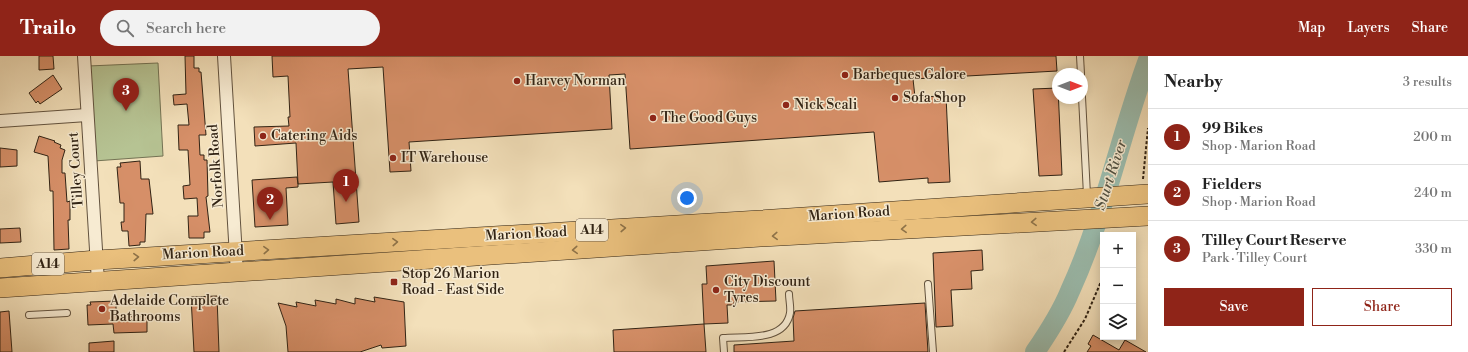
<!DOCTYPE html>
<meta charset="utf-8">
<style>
:root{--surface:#fff;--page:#f2f2f2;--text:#222;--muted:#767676;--line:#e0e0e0;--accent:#8f2418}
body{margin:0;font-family:"Libre Bodoni",serif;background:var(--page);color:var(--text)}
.controls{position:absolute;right:12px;bottom:12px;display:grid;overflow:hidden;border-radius:0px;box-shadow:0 2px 10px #0003}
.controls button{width:36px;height:36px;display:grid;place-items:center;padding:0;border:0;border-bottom:1px solid var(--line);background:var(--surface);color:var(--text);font:20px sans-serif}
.compass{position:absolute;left:1052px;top:12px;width:36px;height:36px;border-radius:50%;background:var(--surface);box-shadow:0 2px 10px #0003;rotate:90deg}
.you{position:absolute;left:687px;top:142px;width:14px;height:14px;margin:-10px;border:3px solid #fff;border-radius:50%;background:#1a73e8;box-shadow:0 0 0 6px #1a73e833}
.badge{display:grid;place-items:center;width:26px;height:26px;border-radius:50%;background:var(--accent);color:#fff;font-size:13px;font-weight:700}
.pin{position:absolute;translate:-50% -33px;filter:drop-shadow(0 1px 2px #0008)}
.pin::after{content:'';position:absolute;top:21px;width:14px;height:12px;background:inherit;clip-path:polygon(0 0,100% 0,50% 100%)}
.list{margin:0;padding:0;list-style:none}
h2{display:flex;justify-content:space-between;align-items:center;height:52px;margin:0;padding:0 16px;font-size:17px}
h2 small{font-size:13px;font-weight:400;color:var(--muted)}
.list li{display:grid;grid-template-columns:26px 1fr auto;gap:12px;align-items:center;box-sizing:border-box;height:56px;padding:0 16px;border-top:1px solid var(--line)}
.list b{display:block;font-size:15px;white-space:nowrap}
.list p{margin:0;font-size:13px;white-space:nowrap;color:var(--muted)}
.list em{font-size:13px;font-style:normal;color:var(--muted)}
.actions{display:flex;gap:8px;padding:12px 16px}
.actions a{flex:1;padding:9px 0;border:1px solid var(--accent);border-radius:0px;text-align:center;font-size:14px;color:var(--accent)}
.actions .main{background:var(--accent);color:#fff}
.icon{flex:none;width:22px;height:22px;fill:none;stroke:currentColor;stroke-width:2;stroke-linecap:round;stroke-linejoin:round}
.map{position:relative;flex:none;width:1148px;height:296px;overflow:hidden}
header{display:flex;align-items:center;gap:24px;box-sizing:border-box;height:56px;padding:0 20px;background:var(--accent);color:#fff}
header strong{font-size:19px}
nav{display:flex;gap:22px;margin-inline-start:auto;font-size:14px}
.search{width:280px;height:36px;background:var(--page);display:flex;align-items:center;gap:10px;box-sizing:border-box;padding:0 14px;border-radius:22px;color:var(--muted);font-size:15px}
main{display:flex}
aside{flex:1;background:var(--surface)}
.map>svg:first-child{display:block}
</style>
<header>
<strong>Trailo</strong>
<div class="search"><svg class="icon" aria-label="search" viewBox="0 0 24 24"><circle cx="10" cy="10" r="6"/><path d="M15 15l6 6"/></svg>Search here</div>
<nav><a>Map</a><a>Layers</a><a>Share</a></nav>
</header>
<main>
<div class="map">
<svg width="1148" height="296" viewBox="0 0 1148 296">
<rect width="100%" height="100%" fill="#f3e0ba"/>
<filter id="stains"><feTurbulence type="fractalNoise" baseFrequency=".005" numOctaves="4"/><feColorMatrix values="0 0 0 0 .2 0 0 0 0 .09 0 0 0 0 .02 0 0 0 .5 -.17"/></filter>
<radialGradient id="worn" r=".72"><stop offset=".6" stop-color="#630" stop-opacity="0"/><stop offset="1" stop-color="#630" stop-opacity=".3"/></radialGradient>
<!-- green -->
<polygon fill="#b6c393" stroke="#747354" points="158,7 163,100 94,105 88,10"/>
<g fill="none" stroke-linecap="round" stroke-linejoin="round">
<!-- river -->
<path stroke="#9bbdaf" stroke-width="20" d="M 1035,296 C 1048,277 1061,257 1070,235 C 1104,161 1120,80 1148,4"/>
</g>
<!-- building -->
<g fill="#d68f68" stroke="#312314">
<polygon points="39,0 53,0 54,13 39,14"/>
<polygon points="185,0 194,0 194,12 199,12 199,16 201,16 206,79 199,79 200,99 204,99 204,104 207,104 208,140 206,141 210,176 204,176 204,182 189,182 188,160 198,160 197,142 184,143 183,130 190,129 188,94 179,94 178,69 189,69 187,48 174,49 173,39 186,38"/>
<polygon points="272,0 1056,0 1057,15 913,23 915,41 946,40 950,126 928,127 928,122 879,126 874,76 630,93 625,18 609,19 612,73 409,86 411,115 390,116 383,11 348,13 359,166 336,168 333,126 298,128 298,131 286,132 288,169 255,171 252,124 297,121 298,128 296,87 255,90 254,71 289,70 288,61 290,61 288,20 273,21"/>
<polygon points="53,19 62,33 40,48 38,45 36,47 29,37"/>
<polygon points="1058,32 1062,119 1039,120 1033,33"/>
<polygon points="39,80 55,85 54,86 61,89 60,92 65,94 62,104 62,117 65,117 67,146 70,145 70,164 68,164 69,193 54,194 53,135 50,135 48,100 34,96"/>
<polygon points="0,92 17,94 17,110 0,111"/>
<polygon points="140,105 141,123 149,123 153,158 146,158 145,186 140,186 140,189 129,190 128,175 122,175 121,166 124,166 124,147 120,147 117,111 121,111 120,107"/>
<polygon points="20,172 21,186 0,187 0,173"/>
<polygon points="982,194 983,214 971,215 972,233 951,234 953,270 936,271 933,197"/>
<polygon points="774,205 776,245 734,246 734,249 727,249 728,267 704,268 702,228 707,228 706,210"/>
<polygon points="217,240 219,296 194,296 191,241"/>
<polygon points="374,241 404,246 406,290 382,292 381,289 360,296 288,296 286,270 278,247 297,251 296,246 316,250 315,244 336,248 336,243 355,248 355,242 375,246"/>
<polygon points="116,245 116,261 147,260 147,276 114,277 113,268 88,269 87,249 91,249 90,246"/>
<polygon points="925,247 928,296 734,296 734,289 794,285 793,262 795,255"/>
<polygon points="9,255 12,296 0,296 0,256"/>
<polygon points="704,268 706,296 614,296 613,274"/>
<polygon points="1093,279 1119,294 1125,284 1146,296 1087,296 1091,290 1088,288"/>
<polygon points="114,285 114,296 89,296 89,287"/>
</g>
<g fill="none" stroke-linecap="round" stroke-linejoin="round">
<!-- service casing -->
<g stroke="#62523e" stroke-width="8">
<g id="service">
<polyline points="1080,0 1081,18"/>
<polyline points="1082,41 1087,139"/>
<polyline points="928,228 933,296"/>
<polyline points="29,259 67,257"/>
<path d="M 724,296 L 723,282 C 745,280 785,286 790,257 C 791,251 789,244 789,238"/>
</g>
</g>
<!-- minor casing -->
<g stroke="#62523e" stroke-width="14">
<g id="minor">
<polyline points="84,0 98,226"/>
<polyline points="224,0 237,217"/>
<polyline points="0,65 87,59"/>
</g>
</g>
<!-- primary casing -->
<g stroke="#312314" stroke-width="20">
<g id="primary">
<polyline points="0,212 97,204 760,164 1148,138"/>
<polyline points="0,232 760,181 1148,160"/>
</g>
</g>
<!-- path -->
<g stroke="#312314" stroke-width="2" stroke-dasharray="3 2" stroke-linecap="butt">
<polyline points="1143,123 1148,72"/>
<polyline points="1064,296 1085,263 1103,221"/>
</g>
<!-- service -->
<use href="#service" stroke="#f7ebd2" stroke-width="6"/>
<!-- minor -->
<use href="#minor" stroke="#f7ebd2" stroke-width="12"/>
<!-- primary -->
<use href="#primary" stroke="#eac07d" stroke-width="19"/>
</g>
<!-- one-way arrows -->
<defs><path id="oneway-chevron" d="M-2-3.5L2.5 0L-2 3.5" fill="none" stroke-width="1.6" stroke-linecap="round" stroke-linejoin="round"/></defs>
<g stroke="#8e7248">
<use href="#oneway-chevron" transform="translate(1034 166) rotate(177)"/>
<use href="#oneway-chevron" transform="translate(623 172) rotate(-3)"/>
<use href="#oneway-chevron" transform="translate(904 173) rotate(177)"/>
<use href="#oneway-chevron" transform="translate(775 180) rotate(177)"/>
<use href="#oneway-chevron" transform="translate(395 186) rotate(-3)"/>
<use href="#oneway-chevron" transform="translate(266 194) rotate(-3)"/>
<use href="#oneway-chevron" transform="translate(575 194) rotate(176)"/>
<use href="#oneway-chevron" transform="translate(136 201) rotate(-3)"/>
</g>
<!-- markers -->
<g fill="#8f2418" stroke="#f7ebd2" stroke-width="1.5">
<circle cx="845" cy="19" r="4"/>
<circle cx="517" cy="25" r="4"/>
<circle cx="895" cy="42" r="4"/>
<circle cx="786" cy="49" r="4"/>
<circle cx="653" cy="62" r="4"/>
<circle cx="263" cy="80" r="4"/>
<circle cx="393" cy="102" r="4"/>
<rect x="390" y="222" width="8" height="8" rx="2"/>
<circle cx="716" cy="234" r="4"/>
<circle cx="102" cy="253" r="4"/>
</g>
<g text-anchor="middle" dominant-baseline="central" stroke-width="3" stroke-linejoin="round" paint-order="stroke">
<!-- shield labels -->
<g fill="#f7ebd2" stroke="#6c5f4d" stroke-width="1">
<rect x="576" y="163" width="32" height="22" rx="3"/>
<rect x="32" y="197" width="32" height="22" rx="3"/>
</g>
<g font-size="13" font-weight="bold" fill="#312314">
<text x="592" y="174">A14</text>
<text x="48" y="208">A14</text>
</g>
<!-- poi labels -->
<g font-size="14" fill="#312314" stroke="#f7ebd2" text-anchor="start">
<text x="853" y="19">Barbeques Galore</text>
<text x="525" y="25">Harvey Norman</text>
<text x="903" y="42">Sofa Shop</text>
<text x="794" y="49">Nick Scali</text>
<text x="661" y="62">The Good Guys</text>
<text x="271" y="80">Catering Aids</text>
<text x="401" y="102">IT Warehouse</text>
<text x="402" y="218">Stop 26 Marion<tspan x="402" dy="16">Road - East Side</tspan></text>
<text x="724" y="226">City Discount<tspan x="724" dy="16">Tyres</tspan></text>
<text x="110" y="245">Adelaide Complete<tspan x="110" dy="16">Bathrooms</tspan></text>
</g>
<!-- street labels -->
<g font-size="14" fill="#312314" stroke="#f7ebd2">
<text transform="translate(216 110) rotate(-94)">Norfolk Road</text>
<text transform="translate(76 114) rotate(-94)">Tilley Court</text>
<text transform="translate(849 158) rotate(-4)">Marion Road</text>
<text transform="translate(526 178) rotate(-3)">Marion Road</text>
<text transform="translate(203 197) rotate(-3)">Marion Road</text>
</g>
<!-- water labels -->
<g font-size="15" font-style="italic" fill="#515142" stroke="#f7ebd2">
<text transform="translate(1111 119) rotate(-72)">Sturt River</text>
</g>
</g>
<rect width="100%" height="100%" filter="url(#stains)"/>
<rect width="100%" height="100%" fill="url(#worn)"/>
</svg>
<div class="controls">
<button>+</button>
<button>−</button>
<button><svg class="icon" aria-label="layers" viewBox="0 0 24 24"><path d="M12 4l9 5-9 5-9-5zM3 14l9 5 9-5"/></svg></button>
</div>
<svg class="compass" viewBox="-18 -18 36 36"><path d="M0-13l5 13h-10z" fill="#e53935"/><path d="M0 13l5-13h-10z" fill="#767676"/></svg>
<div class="you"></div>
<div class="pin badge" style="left:346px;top:146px">1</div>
<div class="pin badge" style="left:270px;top:164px">2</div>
<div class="pin badge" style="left:126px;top:55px">3</div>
</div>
<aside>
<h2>Nearby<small>3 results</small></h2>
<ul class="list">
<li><span class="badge">1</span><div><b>99 Bikes</b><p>Shop · Marion Road</p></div><em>200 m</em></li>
<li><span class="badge">2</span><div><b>Fielders</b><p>Shop · Marion Road</p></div><em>240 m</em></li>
<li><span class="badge">3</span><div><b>Tilley Court Reserve</b><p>Park · Tilley Court</p></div><em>330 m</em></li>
</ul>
<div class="actions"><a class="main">Save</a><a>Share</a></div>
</aside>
</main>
